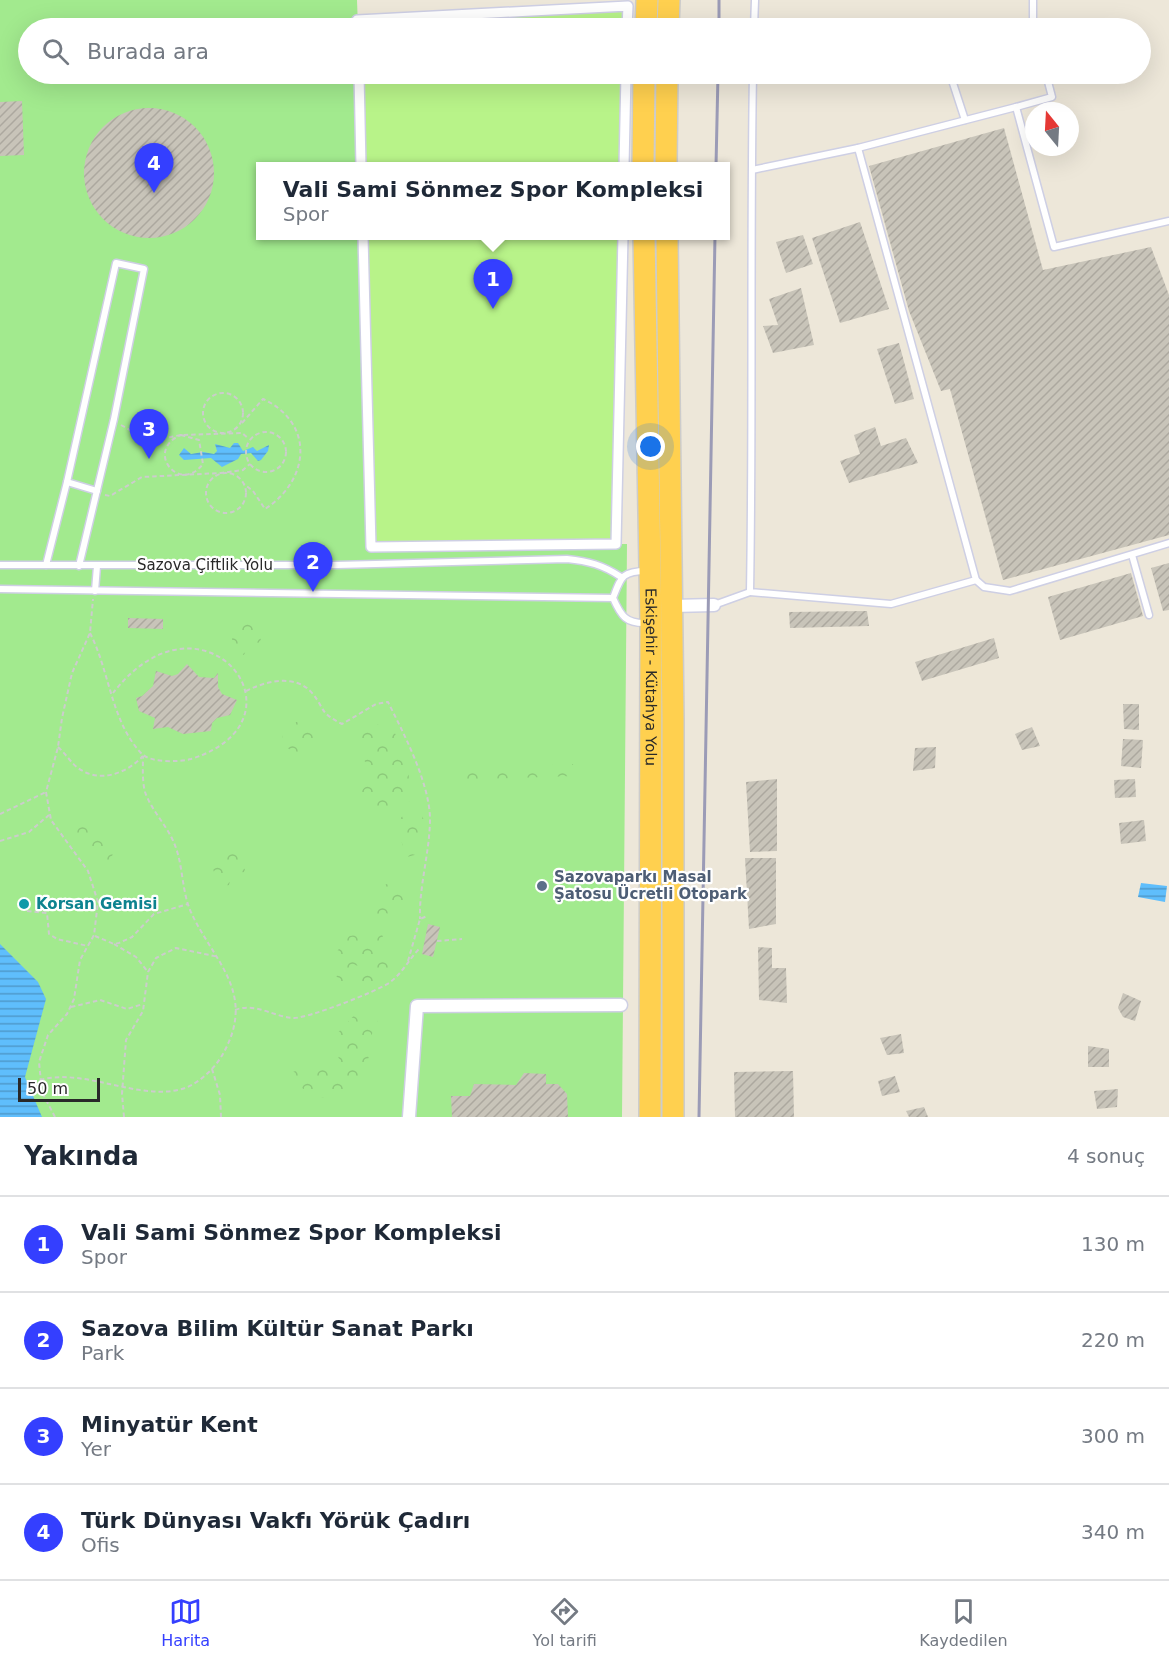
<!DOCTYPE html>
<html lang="tr">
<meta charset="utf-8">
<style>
:root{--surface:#fff;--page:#f6f6f7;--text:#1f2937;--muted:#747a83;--line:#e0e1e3;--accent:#343fff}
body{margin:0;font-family:"DejaVu Sans",sans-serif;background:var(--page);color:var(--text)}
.compass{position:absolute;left:1025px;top:102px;width:54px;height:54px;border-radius:50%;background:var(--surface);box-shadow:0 6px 24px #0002;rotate:342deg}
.scale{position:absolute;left:18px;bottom:15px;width:82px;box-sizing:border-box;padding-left:6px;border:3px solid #292929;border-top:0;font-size:16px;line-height:21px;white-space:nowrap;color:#292929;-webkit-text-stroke:4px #fff;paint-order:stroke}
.you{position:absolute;left:651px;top:447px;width:21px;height:21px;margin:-15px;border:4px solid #fff;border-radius:50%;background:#1a73e8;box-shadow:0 0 0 9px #1a73e833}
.badge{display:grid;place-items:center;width:39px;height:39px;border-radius:50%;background:var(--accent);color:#fff;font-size:20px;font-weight:700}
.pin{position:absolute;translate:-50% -50px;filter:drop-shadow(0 2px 3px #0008)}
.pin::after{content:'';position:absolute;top:32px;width:21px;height:18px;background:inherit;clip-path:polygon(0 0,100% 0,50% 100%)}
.popup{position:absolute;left:256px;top:162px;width:474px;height:78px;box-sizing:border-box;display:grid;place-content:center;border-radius:0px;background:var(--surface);filter:drop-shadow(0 2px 4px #0005);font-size:20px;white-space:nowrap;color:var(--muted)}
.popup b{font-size:22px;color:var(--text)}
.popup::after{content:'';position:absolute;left:50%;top:100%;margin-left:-12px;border:12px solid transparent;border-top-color:var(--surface)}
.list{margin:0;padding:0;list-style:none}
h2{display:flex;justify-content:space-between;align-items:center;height:78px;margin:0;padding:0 24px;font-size:26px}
h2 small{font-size:20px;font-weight:400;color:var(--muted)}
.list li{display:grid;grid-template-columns:39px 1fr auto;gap:18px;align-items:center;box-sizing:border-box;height:96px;padding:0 24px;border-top:2px solid var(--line)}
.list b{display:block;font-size:22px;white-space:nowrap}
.list p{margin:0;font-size:20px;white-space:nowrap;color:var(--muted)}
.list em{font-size:20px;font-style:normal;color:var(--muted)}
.icon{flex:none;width:33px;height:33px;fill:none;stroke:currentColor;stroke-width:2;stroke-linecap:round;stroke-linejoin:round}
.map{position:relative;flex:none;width:1169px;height:1117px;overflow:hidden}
.search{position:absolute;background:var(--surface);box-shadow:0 6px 24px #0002;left:18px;right:18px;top:18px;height:66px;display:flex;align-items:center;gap:15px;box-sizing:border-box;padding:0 21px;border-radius:33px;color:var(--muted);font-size:22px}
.sheet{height:462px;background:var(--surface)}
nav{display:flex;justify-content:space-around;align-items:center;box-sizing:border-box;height:84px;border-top:2px solid var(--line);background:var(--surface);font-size:16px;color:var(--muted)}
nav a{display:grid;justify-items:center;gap:3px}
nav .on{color:var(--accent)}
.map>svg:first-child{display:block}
</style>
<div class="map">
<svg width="1169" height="1117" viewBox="0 0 1169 1117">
<defs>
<pattern id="forest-crowns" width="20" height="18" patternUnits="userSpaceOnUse" patternTransform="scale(1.5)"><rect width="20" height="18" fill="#a2ea8e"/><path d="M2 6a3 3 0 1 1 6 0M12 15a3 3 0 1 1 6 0" fill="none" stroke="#8cc97a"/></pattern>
<pattern id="water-rules" width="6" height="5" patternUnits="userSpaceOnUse" patternTransform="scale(1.5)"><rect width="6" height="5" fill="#5fbefc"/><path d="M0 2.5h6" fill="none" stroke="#4e9acc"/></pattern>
<pattern id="building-hatch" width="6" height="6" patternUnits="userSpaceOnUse" patternTransform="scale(1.5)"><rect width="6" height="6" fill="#c8c4b9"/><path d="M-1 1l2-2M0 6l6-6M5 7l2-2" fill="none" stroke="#aca89f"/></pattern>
</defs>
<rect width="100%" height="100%" fill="#ede7d9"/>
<!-- green -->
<polygon fill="#a2ea8e" points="0,0 357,0 358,28 28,28 28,74 359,74 361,166 260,166 260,236 363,236 616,544 627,544 622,1117 0,1117"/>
<!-- forest -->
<g fill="url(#forest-crowns)">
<polygon points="251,620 259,627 261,642 248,645 244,655 231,649 233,631"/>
<polygon points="296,722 309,722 320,737 312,742 306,737 302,743 306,753 300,758 284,745 282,733"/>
<path d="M 372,723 L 393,729 L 408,761 L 410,801 C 383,804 386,815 358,795 L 369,782 C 368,766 361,752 357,736 Z"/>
<polygon points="573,764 574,776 461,780 461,769"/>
<path d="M 409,809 L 419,811 C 426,820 424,824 421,833 C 420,839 422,847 422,853 L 407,857 L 398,832 L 399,820 Z"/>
<polygon points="88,823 116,841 110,864 99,859 69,836 78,825"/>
<polygon points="238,850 244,860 245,872 232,873 229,885 219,887 213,869 227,853"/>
<polygon points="384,884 397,885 407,892 407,906 393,917 384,912 378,918 365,913 367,906 378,902 377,893"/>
<polygon points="380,931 397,964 393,970 382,972 382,981 366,988 362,984 362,967 355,965 342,983 333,972 335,954 349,936"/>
<path d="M 359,1010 L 375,1013 L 378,1024 L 364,1047 L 369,1056 L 361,1084 C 333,1099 307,1108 293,1072 L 314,1063 L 322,1070 L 339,1059 L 332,1039 Z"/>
</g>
<!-- pitch -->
<g fill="#b8f389">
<polygon points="628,6 627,28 358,28 357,20"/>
<polygon points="359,74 626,74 624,166 361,166"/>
<polygon points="363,236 623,236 616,544 371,547"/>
</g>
<!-- water -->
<g fill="url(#water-rules)">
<polygon points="234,443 238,443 243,451 253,447 257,451 269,445 268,451 261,460 258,461 251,453 241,454 238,459 222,467 211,458 184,460 179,455 184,448 191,454 203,452 214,454 217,451 215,444 230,448"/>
<polygon points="1141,883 1167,886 1165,902 1138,897"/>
<polygon points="0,944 38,982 46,999 25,1077 42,1117 0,1117"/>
</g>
<!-- building -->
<g fill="url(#building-hatch)">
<polygon points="22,101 24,155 0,156 0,102"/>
<circle cx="149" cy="173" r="65"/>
<polygon points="1004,128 1043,270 1151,247 1169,295 1169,535 1003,580 950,389 941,391 909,311 869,166"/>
<polygon points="860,222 889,309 840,323 812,238"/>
<polygon points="803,235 813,264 786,273 776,242"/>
<polygon points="801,288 814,345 773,353 763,326 778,325 769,299"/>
<polygon points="899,343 914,399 895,404 877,349"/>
<polygon points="875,427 881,446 906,438 918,463 849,483 840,461 860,454 854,435"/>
<polygon points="1169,563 1169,610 1163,611 1151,568"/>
<polygon points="1131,573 1143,616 1060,640 1048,597"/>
<polygon points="867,611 869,626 790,628 789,612"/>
<polygon points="128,618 163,619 163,629 128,628"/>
<polygon points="994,638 999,658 922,681 915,662"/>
<polygon points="187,664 199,677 214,678 218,673 218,687 222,694 237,700 230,715 217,718 212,723 211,731 183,734 168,727 153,729 155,718 139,711 136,698 142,696 153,686 156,671 172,676 178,674"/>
<polygon points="1123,704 1139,704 1139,730 1124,729"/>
<polygon points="1032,727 1040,746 1022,750 1015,734"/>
<polygon points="1123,739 1143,740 1141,768 1121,766"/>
<polygon points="936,747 935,768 913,771 915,748"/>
<polygon points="777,779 777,851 750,852 746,782"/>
<polygon points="1135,779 1136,797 1115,798 1114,780"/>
<polygon points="1144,820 1146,841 1121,844 1119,823"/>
<polygon points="745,858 776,858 776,924 749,929"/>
<polygon points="428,924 440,927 433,957 422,954"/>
<polygon points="758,947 772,948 772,968 786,968 787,1003 759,1000"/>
<polygon points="1123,993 1141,1001 1135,1021 1123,1017 1118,1008"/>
<polygon points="901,1034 904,1053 887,1055 880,1038"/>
<polygon points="1088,1046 1109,1049 1109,1067 1088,1067"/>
<polygon points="793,1071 794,1117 735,1117 734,1072"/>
<polygon points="524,1073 546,1074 546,1084 558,1084 567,1094 568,1117 452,1117 451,1096 470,1096 474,1084 516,1085"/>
<polygon points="895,1076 900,1092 882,1096 878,1081"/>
<polygon points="1118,1089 1117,1107 1097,1109 1094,1091"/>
<polygon points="924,1107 928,1117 909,1117 906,1111"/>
</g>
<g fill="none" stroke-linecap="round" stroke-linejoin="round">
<!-- service casing -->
<g stroke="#cecfe4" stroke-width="9">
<g id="service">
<polyline points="754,28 755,0"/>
<polyline points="1033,28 1033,0"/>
<polyline points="950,74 965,120"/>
<polyline points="1016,107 1052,97 1046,74"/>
<polyline points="858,148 1016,107 1054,247 1169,221"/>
<path d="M 752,170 L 858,148 L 976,580 L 891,604 L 750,592 C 753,419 750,246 753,74"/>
<polyline points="67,482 97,491"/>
<polyline points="1132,555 1149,615"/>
<path d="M 0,565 L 337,565 L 567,559 C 588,561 603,565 621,577"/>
<polyline points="46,565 67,482 116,263 144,269 114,419 79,566"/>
<path d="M 647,571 C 622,571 621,577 613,598 C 621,616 626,624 647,623"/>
<polyline points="976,580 984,587 1010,591 1169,543"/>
<polyline points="0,589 613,598"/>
<polyline points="95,591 97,566"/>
<polyline points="714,605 750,592"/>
</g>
</g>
<!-- pedestrian casing -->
<g stroke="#cecfe4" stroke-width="12">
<g id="pedestrian">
<polyline points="358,28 357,20 628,6 627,28"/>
<polyline points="359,74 361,166"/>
<polyline points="624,166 626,74"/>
<polyline points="363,236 371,547 616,544 623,236"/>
</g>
</g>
<!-- minor casing -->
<g stroke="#cecfe4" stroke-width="15">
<g id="minor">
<polyline points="672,606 714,605"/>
<polyline points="409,1117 417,1006 621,1005"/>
</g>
</g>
<!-- trunk casing -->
<g stroke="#ccc" stroke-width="24">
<g id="trunk">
<polyline points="646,28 647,0"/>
<polyline points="668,28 669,0"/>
<polyline points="643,166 644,74"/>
<polyline points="666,166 667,74"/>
<path id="s1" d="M 644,236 L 651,623 L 650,1117"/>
<polyline points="667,236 673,719 673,1117"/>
</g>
</g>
<!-- path -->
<g stroke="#ccc" stroke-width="2" stroke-dasharray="4.5 3" stroke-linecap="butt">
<circle cx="223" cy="413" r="20"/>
<path d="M 242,423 L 263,399 C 315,423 310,480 265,509 L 253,491 L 244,484"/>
<polyline points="121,425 149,441 181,435 242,433 249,439"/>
<circle cx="266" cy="452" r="20"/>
<path d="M 181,435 L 199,440 L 203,464 C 179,495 144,450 181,435 Z"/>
<circle cx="226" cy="493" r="20"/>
<polyline points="105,495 110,496 142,477 221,473 243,470 250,464"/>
<path d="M 90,633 C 110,672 111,722 142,754 C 151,763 179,762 191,759 C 316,720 203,577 113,693"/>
<path d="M 246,691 C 266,681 296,673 313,694 C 326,711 319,712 342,724 L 376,704 L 388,702 C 404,734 429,782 430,818 C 430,852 419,885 420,919"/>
<path d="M 58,747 C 66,754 71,763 78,768 C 100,784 127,773 143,756"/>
<polyline points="0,814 46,792"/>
<polyline points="0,841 29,832 49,815"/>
<polyline points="27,911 47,913 49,934 57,939 88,946"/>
<polyline points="95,936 114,944 119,943 132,937 154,914 188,904"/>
<polyline points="437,941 462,939"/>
<polyline points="114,944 136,957 148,972"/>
<polyline points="408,961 420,919 427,916"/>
<polyline points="71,1007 100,1000 127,1009 143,1004"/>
<path d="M 235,1010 C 256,1002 273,1017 294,1018 C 309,1018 375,992 389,983 C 402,974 409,959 420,948"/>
<polyline points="212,1069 220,1095 221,1117"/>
<path d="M 40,1080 C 85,1067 141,1103 185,1088 C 201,1082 216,1067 224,1052 C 257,991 212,960 190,910 C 182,890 183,868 176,848 C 169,827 152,812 145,792 C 142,780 143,768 143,756"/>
<polyline points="55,1117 42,1092 39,1062 48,1035 67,1014 74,999 80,960 94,935 98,902 88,871 51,820 46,792 58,747 62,718 72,673 90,633 93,599"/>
<polyline points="124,1117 122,1094 126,1040 143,1011 148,972 156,958 176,948 219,957"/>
</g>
<!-- service -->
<use href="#service" stroke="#fff" stroke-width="6"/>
<!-- pedestrian -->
<use href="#pedestrian" stroke="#fff" stroke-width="9"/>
<!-- minor -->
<use href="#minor" stroke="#fff" stroke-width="12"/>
<!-- trunk -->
<use href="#trunk" stroke="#ffd04f" stroke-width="21"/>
<!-- rail -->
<g stroke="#9b9bb6" stroke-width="3">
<polyline points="719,28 719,0"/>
<polyline points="716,166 718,74"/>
<polyline points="699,1117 715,236"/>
</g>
</g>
<!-- markers -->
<circle fill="#5c6f8a" stroke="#fff" stroke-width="2" cx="542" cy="886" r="6"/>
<circle fill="#0f9aa8" stroke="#fff" stroke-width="2" cx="24" cy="904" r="6"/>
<g text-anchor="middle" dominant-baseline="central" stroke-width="4.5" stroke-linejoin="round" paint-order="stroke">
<!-- street labels -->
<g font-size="15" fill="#292929" stroke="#fff">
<text x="205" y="565">Sazova Çiftlik Yolu</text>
<text stroke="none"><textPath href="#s1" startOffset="441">Eskişehir - Kütahya Yolu</textPath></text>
</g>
<!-- service labels -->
<g font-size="15" font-weight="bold" fill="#4e5e75" stroke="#fff" text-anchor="start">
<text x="554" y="877">Sazovaparkı Masal<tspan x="554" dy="17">Şatosu Ücretli Otopark</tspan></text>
</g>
<!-- culture labels -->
<g font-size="15" font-weight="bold" fill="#0d838f" stroke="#fff" text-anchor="start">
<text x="36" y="904">Korsan Gemisi</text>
</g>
</g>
</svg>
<svg class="compass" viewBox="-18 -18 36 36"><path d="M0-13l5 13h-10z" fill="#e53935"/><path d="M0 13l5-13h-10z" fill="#747a83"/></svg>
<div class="scale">50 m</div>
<div class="you"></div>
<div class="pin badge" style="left:493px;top:309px">1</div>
<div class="popup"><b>Vali Sami Sönmez Spor Kompleksi</b>Spor</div>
<div class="pin badge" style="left:313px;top:592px">2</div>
<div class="pin badge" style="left:149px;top:459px">3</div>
<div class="pin badge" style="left:154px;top:193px">4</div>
<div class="search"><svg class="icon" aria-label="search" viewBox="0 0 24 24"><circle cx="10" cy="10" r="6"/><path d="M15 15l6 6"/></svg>Burada ara</div>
</div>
<section class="sheet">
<h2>Yakında<small>4 sonuç</small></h2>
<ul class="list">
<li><span class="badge">1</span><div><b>Vali Sami Sönmez Spor Kompleksi</b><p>Spor</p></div><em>130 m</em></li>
<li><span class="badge">2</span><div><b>Sazova Bilim Kültür Sanat Parkı</b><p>Park</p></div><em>220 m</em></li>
<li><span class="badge">3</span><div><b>Minyatür Kent</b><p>Yer</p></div><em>300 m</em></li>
<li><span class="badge">4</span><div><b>Türk Dünyası Vakfı Yörük Çadırı</b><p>Ofis</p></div><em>340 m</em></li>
</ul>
</section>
<nav>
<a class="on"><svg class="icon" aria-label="map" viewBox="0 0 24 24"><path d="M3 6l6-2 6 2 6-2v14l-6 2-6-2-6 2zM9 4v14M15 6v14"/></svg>Harita</a>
<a><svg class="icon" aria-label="directions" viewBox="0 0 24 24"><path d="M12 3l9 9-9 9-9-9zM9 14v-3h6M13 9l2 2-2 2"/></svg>Yol tarifi</a>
<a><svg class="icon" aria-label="saved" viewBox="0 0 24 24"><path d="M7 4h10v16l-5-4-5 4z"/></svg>Kaydedilen</a>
</nav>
